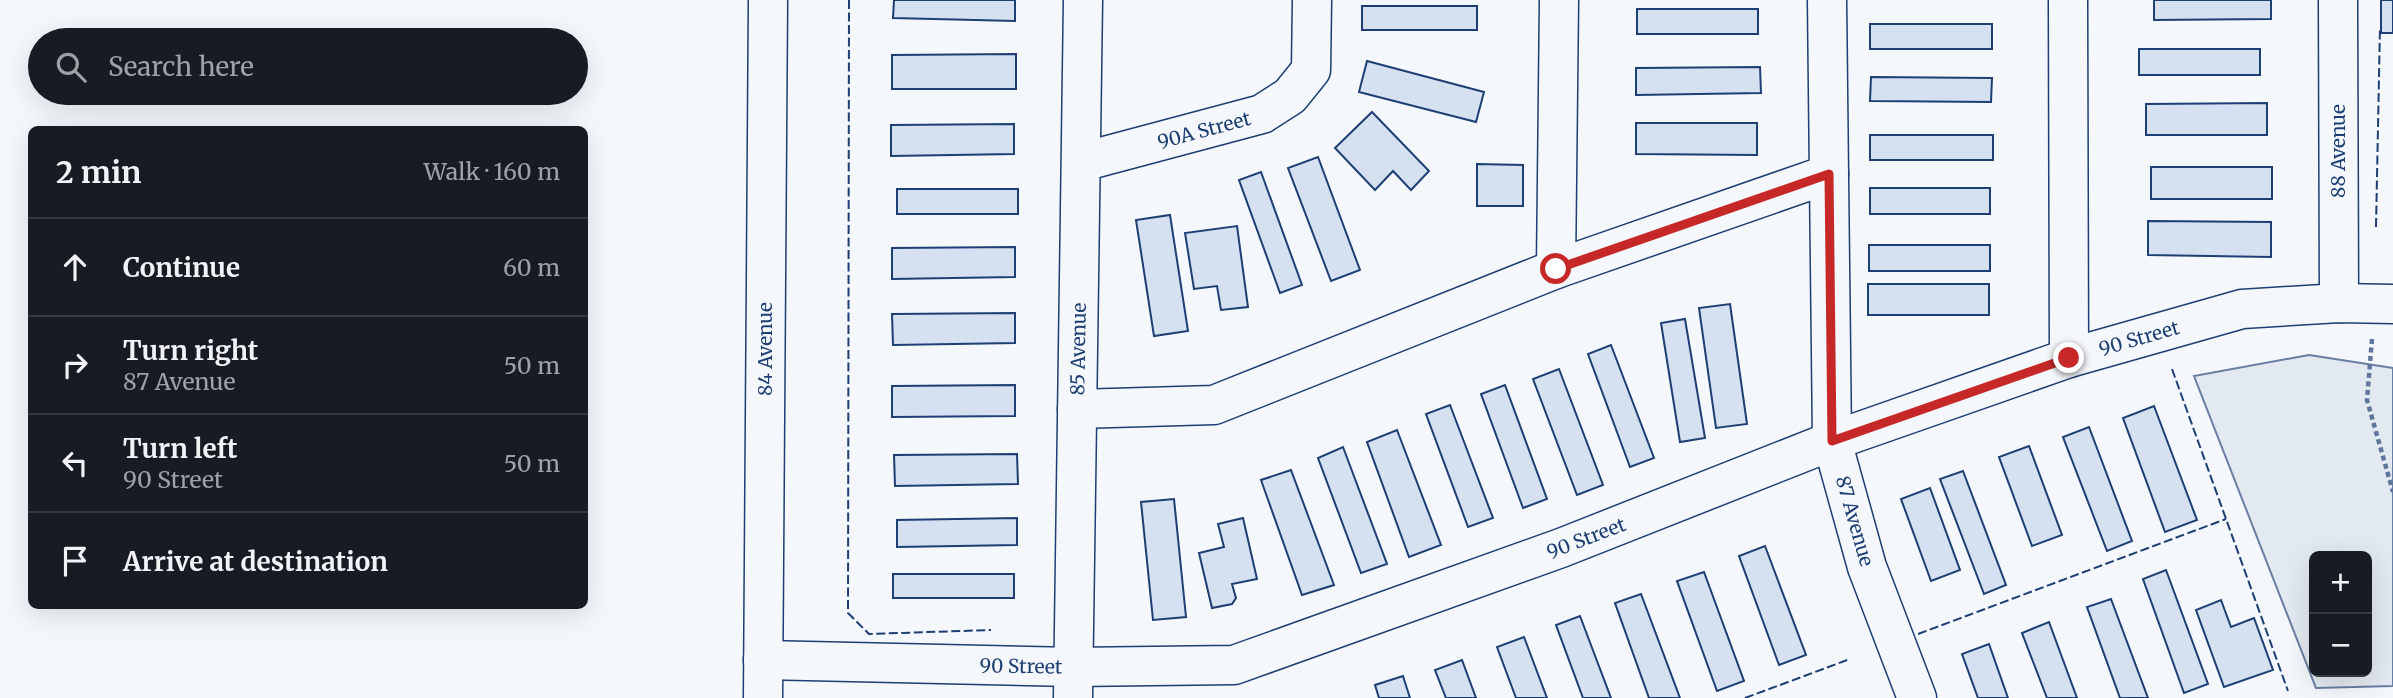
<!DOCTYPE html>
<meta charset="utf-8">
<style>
:root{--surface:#171b24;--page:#20242c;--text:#f1f3f6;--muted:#9ea1a6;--line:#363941}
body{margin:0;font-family:Merriweather,serif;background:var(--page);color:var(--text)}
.controls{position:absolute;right:21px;bottom:21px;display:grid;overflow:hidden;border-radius:10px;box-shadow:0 7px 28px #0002}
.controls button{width:63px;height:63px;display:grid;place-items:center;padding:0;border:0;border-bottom:2px solid var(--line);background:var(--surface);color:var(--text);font:35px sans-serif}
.stop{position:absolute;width:21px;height:21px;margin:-16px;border:5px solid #c62828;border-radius:50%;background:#fff}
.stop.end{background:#c62828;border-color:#fff;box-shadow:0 2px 7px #0008}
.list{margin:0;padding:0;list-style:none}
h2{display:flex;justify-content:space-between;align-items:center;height:91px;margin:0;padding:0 28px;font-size:30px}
h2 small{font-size:23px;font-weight:400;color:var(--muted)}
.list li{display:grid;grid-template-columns:46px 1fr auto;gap:21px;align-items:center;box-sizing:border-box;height:98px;padding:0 28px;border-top:2px solid var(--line)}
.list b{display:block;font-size:26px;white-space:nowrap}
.list p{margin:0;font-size:23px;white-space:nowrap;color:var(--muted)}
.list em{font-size:23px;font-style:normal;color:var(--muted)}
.icon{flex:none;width:38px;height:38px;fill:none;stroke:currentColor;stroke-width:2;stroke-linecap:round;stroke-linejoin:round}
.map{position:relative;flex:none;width:2393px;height:698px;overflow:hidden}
.search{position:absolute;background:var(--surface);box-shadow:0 7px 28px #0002;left:28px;top:28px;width:560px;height:77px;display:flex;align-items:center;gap:18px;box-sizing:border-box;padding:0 24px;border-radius:38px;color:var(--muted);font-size:26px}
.panel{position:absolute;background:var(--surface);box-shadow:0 7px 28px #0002;left:28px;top:126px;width:560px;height:483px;border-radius:10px}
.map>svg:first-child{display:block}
</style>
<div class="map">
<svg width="2393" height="698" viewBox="0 0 2393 698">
<rect width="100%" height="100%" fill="#f4f7fb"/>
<!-- green -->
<path fill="#e3e9f0" stroke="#687fa3" stroke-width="2" fill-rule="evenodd" d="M 2309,355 L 2393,368 L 2393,686 L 2316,688 L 2194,376 ZM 2314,556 L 2367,556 L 2367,672 L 2314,672 Z"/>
<!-- building -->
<g fill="#d5e0f0" stroke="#1d3f73" stroke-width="2">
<polygon points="894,0 1015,0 1015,21 893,18"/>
<polygon points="2154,0 2271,0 2271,19 2154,20"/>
<rect x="2381" y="0" width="12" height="33"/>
<rect x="1362" y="6" width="115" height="24"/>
<rect x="1637" y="9" width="121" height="25"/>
<rect x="1870" y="24" width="122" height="25"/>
<rect x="2139" y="49" width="121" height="26"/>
<polygon points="1016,54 1016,89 892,89 892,55"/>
<polygon points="1367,61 1484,92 1476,122 1359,92"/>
<polygon points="1760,67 1761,93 1636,95 1636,68"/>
<polygon points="1871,77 1992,78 1991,102 1870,101"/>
<polygon points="2267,103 2267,135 2146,135 2146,104"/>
<polygon points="1372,112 1429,171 1411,190 1393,171 1375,190 1335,148"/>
<polygon points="1636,123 1757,123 1757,155 1636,154"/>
<polygon points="1014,124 1014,154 891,156 891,125"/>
<rect x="1870" y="135" width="123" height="25"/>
<polygon points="1318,157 1360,270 1331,281 1288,168"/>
<polygon points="1477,164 1523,165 1523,206 1477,206"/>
<rect x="2151" y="167" width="121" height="32"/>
<polygon points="1261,172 1302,285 1280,293 1239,180"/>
<rect x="1870" y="188" width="120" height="26"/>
<rect x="897" y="189" width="121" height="25"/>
<polygon points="1170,215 1188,331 1154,336 1136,220"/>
<polygon points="2148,221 2271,222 2271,257 2148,255"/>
<polygon points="1237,226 1248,307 1221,310 1217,286 1194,289 1185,233"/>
<rect x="1869" y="245" width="121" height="26"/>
<polygon points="1015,247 1015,277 892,279 892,248"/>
<rect x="1868" y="284" width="121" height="31"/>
<polygon points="1730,304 1747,424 1716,428 1699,308"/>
<polygon points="1015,313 1015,343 893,345 892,314"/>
<polygon points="1685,319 1705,438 1680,442 1661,323"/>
<polygon points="1611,345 1654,458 1630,467 1588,354"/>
<polygon points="1559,369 1603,485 1577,495 1533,379"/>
<polygon points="1015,385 1015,416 892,417 892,386"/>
<polygon points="1505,385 1547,499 1523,508 1481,394"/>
<polygon points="1450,405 1493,518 1468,527 1426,414"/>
<polygon points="2154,406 2197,520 2165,532 2123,418"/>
<polygon points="2089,427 2132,541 2107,551 2063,437"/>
<polygon points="1397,430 1441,545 1409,557 1367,442"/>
<polygon points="2029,446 2062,535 2032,546 1999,457"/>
<polygon points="1343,447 1387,564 1361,573 1318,458"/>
<polygon points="1017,454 1018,484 895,486 894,455"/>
<polygon points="1291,470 1334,585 1302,595 1261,480"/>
<polygon points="1963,471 2006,585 1984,594 1940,479"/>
<polygon points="1930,488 1960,570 1931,581 1901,499"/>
<polygon points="1174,499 1186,617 1153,620 1141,502"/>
<polygon points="1017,518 1017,545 897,547 897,520"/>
<polygon points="1243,518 1257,579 1232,584 1236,598 1232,604 1212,608 1199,553 1224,547 1218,524"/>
<polygon points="1765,546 1806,655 1779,665 1739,556"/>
<polygon points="2166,570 2208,684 2184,693 2143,579"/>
<polygon points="1704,572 1744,681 1717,691 1677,581"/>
<rect x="893" y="574" width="121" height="24"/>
<polygon points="1641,594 1680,698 1649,698 1615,603"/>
<polygon points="2111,599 2148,698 2120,698 2087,607"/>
<polygon points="2221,600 2231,627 2254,618 2273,670 2224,687 2196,610"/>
<polygon points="1580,616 1611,698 1583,698 1556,625"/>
<polygon points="2049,622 2077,698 2047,698 2022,633"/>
<polygon points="1524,637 1547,698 1516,698 1497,647"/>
<polygon points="1989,644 2008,698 1978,698 1962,654"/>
<polygon points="1462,660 1476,698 1446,698 1435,670"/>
<polygon points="1403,676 1410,698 1379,698 1375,685"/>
</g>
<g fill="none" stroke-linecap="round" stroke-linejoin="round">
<!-- minor casing -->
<g stroke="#1d3f73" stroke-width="41">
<g id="minor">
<polyline points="1827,0 1832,441 1867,567 1917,698"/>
<polyline points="2068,0 2069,358"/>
<polyline points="2338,0 2339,303"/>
<polyline points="1082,162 1262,114 1290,96 1311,70 1312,0"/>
<polyline points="1556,269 1559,0"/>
<polyline points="1077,409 1214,405 1556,269 1829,174"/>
<polyline points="763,660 1073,667 1234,665 1561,548 1832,441 2069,358 2242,309 2339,303 2393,304"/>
<polyline points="763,698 768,0"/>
<polyline points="1073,698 1083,0"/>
</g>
</g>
<!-- path -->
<polyline stroke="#5e769c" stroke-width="4.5" stroke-dasharray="5 3.5" stroke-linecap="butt" points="2372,339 2367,400 2393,492"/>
<!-- minor -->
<use href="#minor" stroke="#f4f7fb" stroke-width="38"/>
<!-- fence -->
<g stroke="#1d3f73" stroke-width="2" stroke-dasharray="9 3.5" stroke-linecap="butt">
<polyline points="849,0 848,613 869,634 991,630"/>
<polyline points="2376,227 2380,27"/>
<polyline points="2172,369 2288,691"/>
<polyline points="1918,634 2226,519"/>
<polyline points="1745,698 1850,659"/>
</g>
</g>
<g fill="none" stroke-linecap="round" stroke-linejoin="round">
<!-- route -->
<polyline stroke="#c62828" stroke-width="9" points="1556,269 1829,174 1832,441 2069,358"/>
</g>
<g text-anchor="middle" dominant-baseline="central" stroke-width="5" stroke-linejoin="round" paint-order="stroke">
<!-- street labels -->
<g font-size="19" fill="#1d3f73" stroke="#f4f7fb">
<text transform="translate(1204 130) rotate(-15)">90A Street</text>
<text transform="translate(2338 151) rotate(-90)">88 Avenue</text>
<text transform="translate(2139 338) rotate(-16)">90 Street</text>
<text transform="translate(765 349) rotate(-90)">84 Avenue</text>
<text transform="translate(1078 349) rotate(-89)">85 Avenue</text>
<text transform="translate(1855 521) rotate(74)">87 Avenue</text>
<text transform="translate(1586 538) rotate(-21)">90 Street</text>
<text transform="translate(1021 666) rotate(1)">90 Street</text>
</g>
</g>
</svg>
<div class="controls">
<button>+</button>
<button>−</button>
</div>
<div class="stop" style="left:1556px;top:269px"></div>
<div class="stop end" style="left:2069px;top:358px"></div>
<div class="search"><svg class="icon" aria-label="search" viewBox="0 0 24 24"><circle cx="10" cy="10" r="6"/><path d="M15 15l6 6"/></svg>Search here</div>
<section class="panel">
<h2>2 min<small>Walk · 160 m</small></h2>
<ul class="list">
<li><svg class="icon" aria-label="ahead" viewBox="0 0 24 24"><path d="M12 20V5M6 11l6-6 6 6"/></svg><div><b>Continue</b></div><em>60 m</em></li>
<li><svg class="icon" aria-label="right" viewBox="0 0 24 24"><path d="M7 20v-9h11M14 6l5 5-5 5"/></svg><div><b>Turn right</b><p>87 Avenue</p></div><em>50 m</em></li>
<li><svg class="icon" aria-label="left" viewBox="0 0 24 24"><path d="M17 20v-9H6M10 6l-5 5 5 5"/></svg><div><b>Turn left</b><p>90 Street</p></div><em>50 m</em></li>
<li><svg class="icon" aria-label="arrive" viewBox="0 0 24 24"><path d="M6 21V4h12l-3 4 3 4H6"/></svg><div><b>Arrive at destination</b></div></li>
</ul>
</section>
</div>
